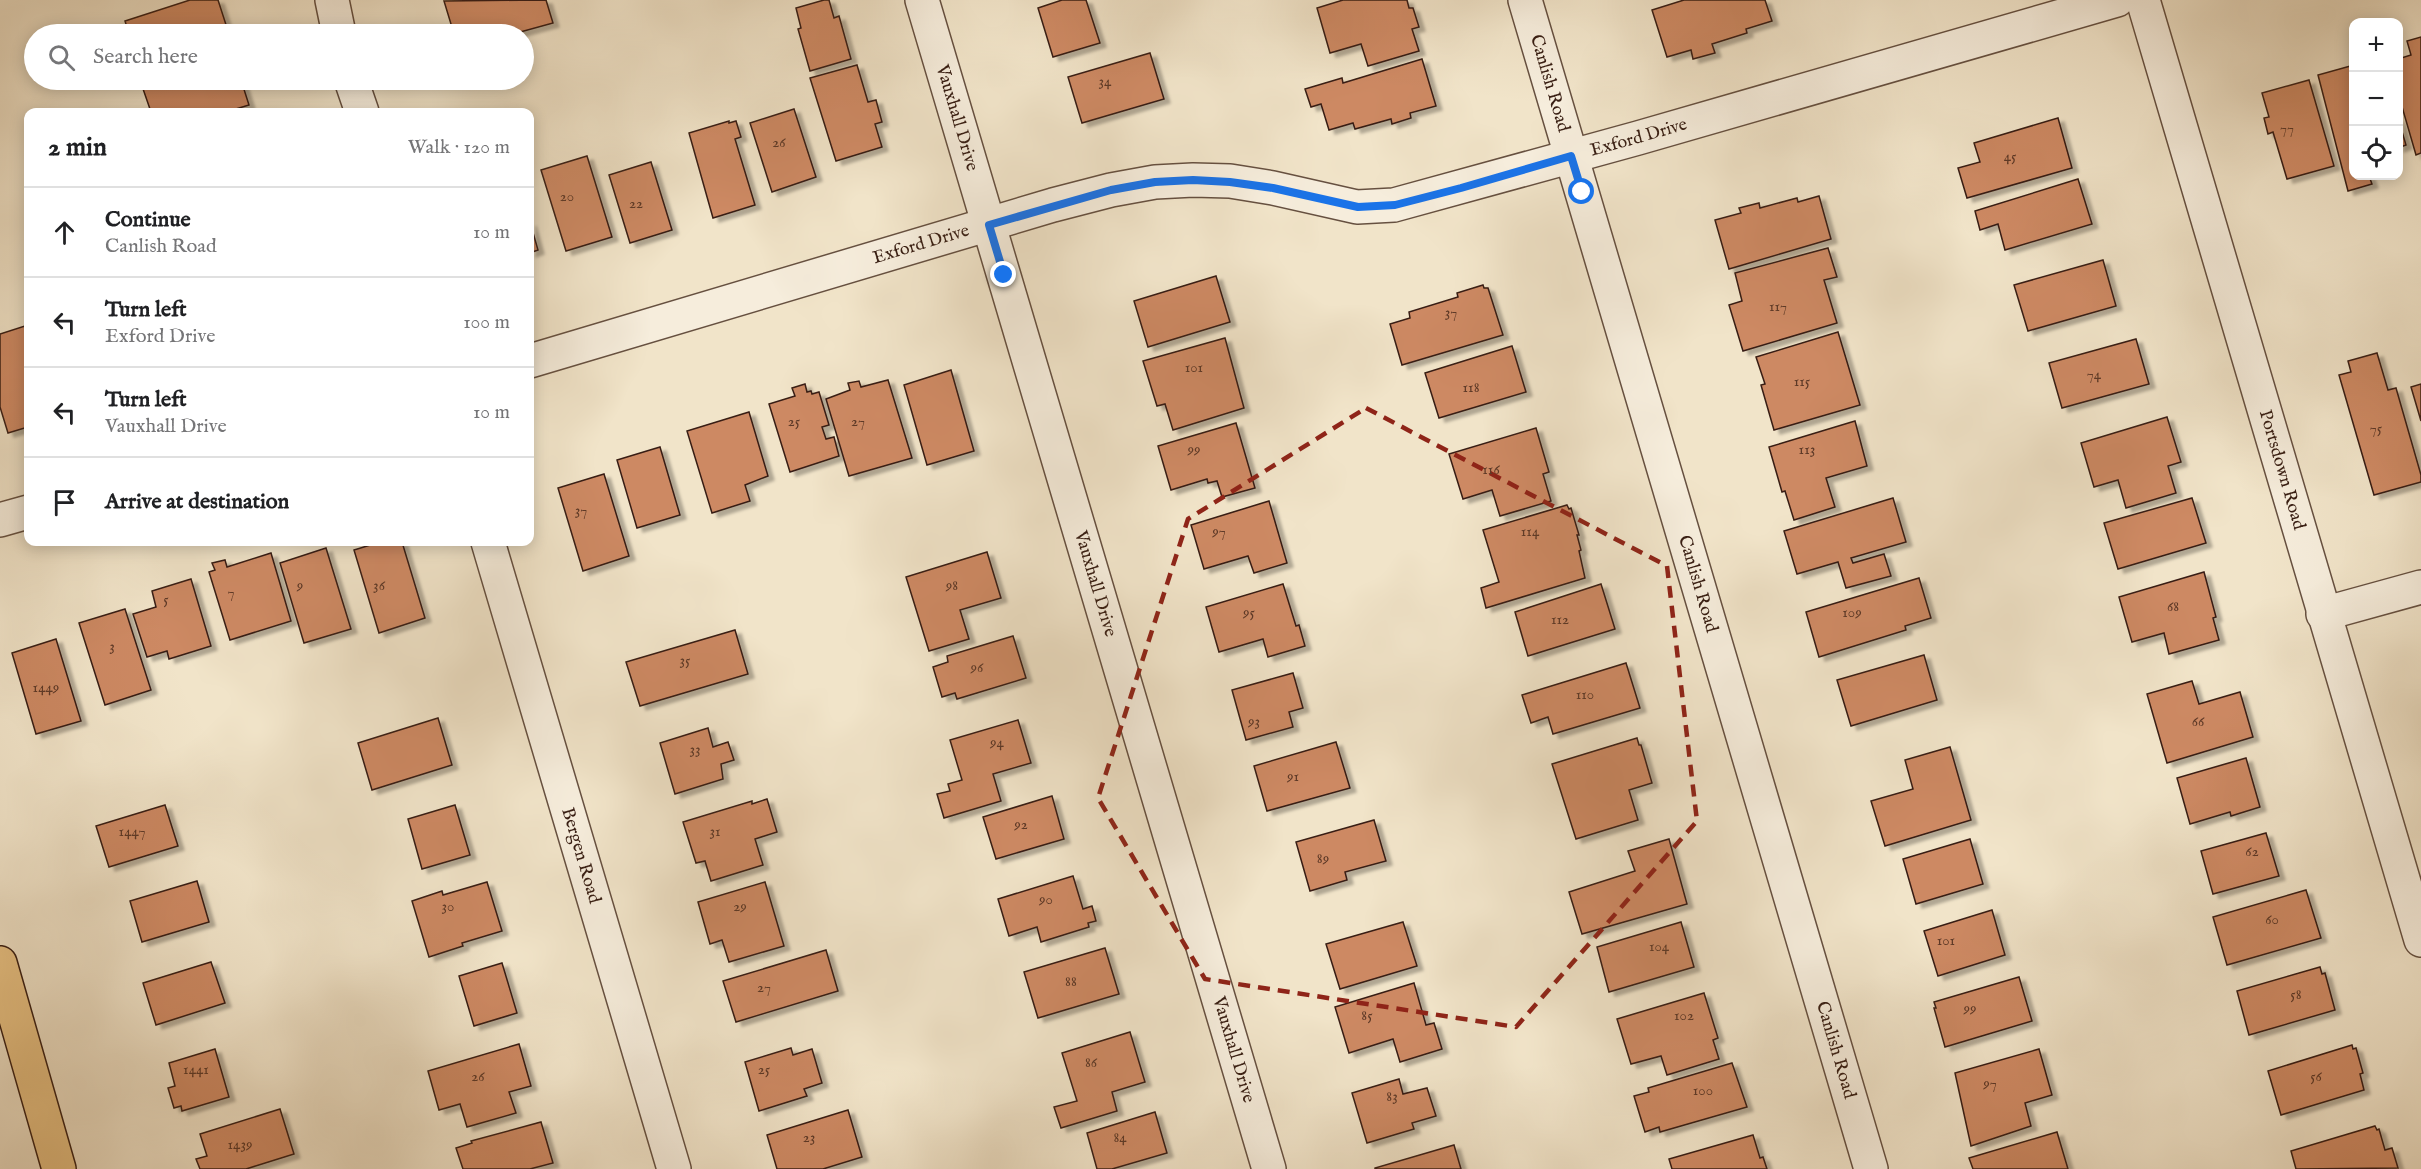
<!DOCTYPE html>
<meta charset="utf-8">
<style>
:root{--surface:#fff;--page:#f6f6f6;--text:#202124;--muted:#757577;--line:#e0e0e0}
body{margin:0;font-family:"IM FELL English",serif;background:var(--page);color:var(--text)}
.controls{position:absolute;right:18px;top:18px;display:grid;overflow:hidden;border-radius:12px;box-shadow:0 3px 15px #0003}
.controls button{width:54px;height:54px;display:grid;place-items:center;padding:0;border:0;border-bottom:2px solid var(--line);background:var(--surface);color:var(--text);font:30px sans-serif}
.stop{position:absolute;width:18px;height:18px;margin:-14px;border:4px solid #1a73e8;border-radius:50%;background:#fff}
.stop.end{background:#1a73e8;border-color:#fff;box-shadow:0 2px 6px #0008}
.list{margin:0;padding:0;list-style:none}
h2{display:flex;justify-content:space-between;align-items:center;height:78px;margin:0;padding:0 24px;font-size:26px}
h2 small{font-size:20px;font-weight:400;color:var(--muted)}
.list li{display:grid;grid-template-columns:39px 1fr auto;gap:18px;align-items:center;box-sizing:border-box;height:90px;padding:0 24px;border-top:2px solid var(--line)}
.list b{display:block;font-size:22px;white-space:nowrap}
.list p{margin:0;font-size:20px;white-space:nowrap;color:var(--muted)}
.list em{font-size:20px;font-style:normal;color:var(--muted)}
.icon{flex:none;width:33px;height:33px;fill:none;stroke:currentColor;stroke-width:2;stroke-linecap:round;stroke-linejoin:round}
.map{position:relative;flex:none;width:2421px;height:1169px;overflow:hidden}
.search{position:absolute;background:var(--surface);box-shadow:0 3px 15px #0003;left:24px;top:24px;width:510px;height:66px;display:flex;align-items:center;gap:15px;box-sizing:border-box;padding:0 21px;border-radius:33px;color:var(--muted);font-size:22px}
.panel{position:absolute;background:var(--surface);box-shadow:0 3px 15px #0003;left:24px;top:108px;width:510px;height:438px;border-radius:12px}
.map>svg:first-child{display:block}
</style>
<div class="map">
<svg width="2421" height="1169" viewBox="0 0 2421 1169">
<defs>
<filter id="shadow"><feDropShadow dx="6" dy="4" stdDeviation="1.5" flood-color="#0004"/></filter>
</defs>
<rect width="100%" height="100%" fill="#f1e4c9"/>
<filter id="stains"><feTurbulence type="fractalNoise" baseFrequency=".00333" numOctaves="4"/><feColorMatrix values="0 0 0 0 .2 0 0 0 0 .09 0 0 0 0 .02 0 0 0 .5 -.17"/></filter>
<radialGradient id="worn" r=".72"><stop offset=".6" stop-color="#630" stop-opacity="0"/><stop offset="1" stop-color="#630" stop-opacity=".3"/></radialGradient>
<!-- building -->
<g fill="#cd8964" stroke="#381e13" stroke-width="1.5" filter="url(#shadow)">
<polygon points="190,0 218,0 229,34 129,34 125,21"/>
<polygon points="546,0 553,23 513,34 454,34 444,1"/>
<polygon points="824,0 829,0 834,18 839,16 851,59 810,71 798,29 801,28 796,8"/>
<polygon points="1062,0 1086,0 1100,43 1053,57 1038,8"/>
<polygon points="1343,0 1407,0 1409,8 1413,8 1419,27 1412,29 1419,51 1368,66 1361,44 1330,53 1317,8"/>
<polygon points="1684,0 1765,0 1772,21 1746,29 1747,33 1712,44 1715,53 1693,59 1691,50 1667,57 1652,10"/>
<polygon points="2421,37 2421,153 2416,155 2398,93 2398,59 2411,55 2407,41"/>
<polygon points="1150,53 1164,99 1082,123 1068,77"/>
<polygon points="1422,59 1436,106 1410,113 1411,118 1392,124 1391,119 1355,129 1353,123 1329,130 1321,104 1311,107 1305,89 1342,78 1343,83"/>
<polygon points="857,65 868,102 876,100 882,122 875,124 882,147 836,161 810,78"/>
<polygon points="2354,65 2354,176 2369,176 2372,184 2348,191 2318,75"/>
<polygon points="151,80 241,80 249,105 226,112 151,112 141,83"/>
<polygon points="2309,80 2334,166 2287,179 2273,132 2268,134 2264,118 2269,117 2262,93"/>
<polygon points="794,109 816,177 772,192 750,123"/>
<polygon points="2058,118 2072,168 1967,198 1958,168 1980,162 1974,143"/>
<polygon points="2398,118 2406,145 2398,148"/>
<polygon points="729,121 729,123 736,121 741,137 735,139 755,205 713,218 689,133"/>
<polygon points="587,156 612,237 566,251 541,170"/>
<polygon points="651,162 672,230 630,243 609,175"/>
<polygon points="2078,179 2092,224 2005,250 1998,224 1980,230 1975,211"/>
<polygon points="1819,196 1831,239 1729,269 1715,220 1741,213 1739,208 1759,203 1760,208 1797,198 1798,202"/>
<polygon points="530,222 538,250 530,253"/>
<polygon points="1828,248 1837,277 1824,280 1837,323 1743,351 1729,305 1742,301 1735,273"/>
<polygon points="2103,260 2116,306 2028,331 2014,285"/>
<polygon points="1216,276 1230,322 1148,347 1134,301"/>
<polygon points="1483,285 1484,288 1488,288 1503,335 1402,365 1390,324 1410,318 1409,312 1458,297 1457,293"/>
<polygon points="28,325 28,427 8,433 0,407 0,334"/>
<polygon points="1838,332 1860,405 1774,430 1761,385 1765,384 1756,357"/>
<polygon points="1225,338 1244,408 1173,430 1165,404 1157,406 1143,361"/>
<polygon points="2136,339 2149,384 2062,408 2049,363"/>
<polygon points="1512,346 1526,392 1439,418 1425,373"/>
<polygon points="2377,353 2388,390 2396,388 2421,475 2421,482 2374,495 2339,375 2351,372 2348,361"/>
<polygon points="951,370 974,451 927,465 904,385"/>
<polygon points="888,380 912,458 849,476 826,399 850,390 848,383 859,381 861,387"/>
<polygon points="805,384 807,392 811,391 812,394 819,392 829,425 822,427 826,439 834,437 839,456 790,472 769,404 795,396 792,388"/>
<polygon points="2421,384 2421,421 2411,387"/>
<polygon points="749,412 768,476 745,485 750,501 712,513 687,431"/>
<polygon points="2167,417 2181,462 2168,466 2176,493 2126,508 2118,480 2094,487 2081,443"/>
<polygon points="1855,421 1867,466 1826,478 1835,507 1794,520 1785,491 1782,492 1769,447"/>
<polygon points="1236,423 1255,488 1222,497 1217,481 1208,483 1207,479 1171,490 1158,446"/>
<polygon points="1536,428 1549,472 1543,474 1551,501 1500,516 1492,490 1463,499 1449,454"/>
<polygon points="660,447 680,515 637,528 617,460"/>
<polygon points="604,474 629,556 583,571 558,488"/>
<polygon points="1893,498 1906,542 1851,558 1853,563 1884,554 1891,576 1846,588 1838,562 1797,574 1784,531"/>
<polygon points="2192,498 2206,543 2118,569 2104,523"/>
<polygon points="1269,501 1287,563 1254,573 1248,556 1204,569 1191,525"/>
<polygon points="1567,505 1569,509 1571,508 1579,535 1577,535 1581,550 1579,551 1585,578 1486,608 1481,588 1499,582 1483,530"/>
<polygon points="380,542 402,542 425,618 379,633 354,550"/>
<polygon points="326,548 351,629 304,643 280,563"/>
<polygon points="987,552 1001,598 960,610 969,639 929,651 906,577"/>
<polygon points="271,553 291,621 230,640 209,572 215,570 212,563 225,560 227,567"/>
<polygon points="2204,572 2216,617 2213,618 2219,640 2169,654 2164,633 2132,642 2119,597"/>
<polygon points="1919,578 1931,618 1905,626 1906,630 1819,657 1806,612"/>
<polygon points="191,579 211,646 169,659 167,651 147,657 133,614 156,607 152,591"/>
<polygon points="1283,584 1296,626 1299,625 1305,646 1268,657 1263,639 1219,652 1206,607"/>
<polygon points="1601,584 1615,629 1528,656 1515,612"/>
<polygon points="125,609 151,690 105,705 79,623"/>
<polygon points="735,630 748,674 640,706 626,662"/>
<polygon points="1013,636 1026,678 957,699 955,693 942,697 933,667 948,662 947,656"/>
<polygon points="56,639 81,721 36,734 12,653"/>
<polygon points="1924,655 1937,700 1851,726 1837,680"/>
<polygon points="1626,663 1640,708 1553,734 1548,717 1531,723 1522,695"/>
<polygon points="1293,673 1303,708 1289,712 1293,727 1246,740 1232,690"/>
<polygon points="2192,681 2199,704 2240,692 2253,737 2167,763 2147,694"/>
<polygon points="438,718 452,765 372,790 358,743"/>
<polygon points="1018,720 1031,763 993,774 1001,801 944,818 937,794 950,791 948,784 962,780 950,740"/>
<polygon points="708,728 713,747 728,742 734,760 721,764 723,779 675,794 660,743"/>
<polygon points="1637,738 1639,745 1641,745 1652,783 1629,790 1638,820 1576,839 1552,764"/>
<polygon points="1336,742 1350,788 1267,811 1254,766"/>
<polygon points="1950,747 1971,820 1885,846 1871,801 1913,789 1905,760"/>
<polygon points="2246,758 2260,807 2231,816 2230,812 2190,824 2177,778"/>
<polygon points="1052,796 1064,839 996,859 983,817"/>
<polygon points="767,799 777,832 755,839 763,865 711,881 705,861 696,863 683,822 752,801 752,804"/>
<polygon points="165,805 178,846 109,867 96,826"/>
<polygon points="455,805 470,855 422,869 408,819"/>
<polygon points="1374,820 1386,861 1345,872 1347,880 1310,891 1296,842"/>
<polygon points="2266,833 2279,876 2213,894 2201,851"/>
<polygon points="1669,839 1687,904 1582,934 1569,892 1635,871 1628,851"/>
<polygon points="1970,839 1983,884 1916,904 1903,859"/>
<polygon points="1073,876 1083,909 1092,906 1096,921 1088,923 1089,927 1041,942 1037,927 1009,936 998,899"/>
<polygon points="197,881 209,922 142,942 130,901"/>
<polygon points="487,882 502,931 462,943 463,946 429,957 412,901 442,891 443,895"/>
<polygon points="765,882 784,946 729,962 722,940 710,944 698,902"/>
<polygon points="2306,890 2321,938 2227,965 2213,917"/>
<polygon points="1992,910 2005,955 1938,976 1924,931"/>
<polygon points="1403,922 1417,966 1340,989 1326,944"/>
<polygon points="1681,922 1694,967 1609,992 1597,947"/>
<polygon points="1105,948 1119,994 1038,1018 1024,972"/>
<polygon points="826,950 838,991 736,1022 723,981"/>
<polygon points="211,962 225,1003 156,1025 143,983"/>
<polygon points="502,963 517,1013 474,1026 459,976"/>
<polygon points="2320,967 2322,974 2325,973 2335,1010 2249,1035 2237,991"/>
<polygon points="2019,977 2032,1021 1945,1047 1934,1008 1936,1008 1934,1002"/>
<polygon points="1414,983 1426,1025 1434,1023 1442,1049 1400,1062 1393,1039 1349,1053 1335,1007"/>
<polygon points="1704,993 1718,1038 1713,1040 1719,1059 1667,1075 1661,1056 1631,1064 1617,1019"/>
<polygon points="1130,1032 1145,1082 1112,1092 1117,1111 1061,1128 1054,1107 1077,1101 1062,1053"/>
<polygon points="519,1044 531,1086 509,1092 516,1113 467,1127 460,1104 439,1110 428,1071"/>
<polygon points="2352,1045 2353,1049 2356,1048 2363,1073 2360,1074 2364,1090 2281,1115 2268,1071"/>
<polygon points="791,1048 793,1055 812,1049 822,1083 804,1089 807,1096 759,1111 745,1062"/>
<polygon points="215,1049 229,1097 182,1111 181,1106 174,1108 168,1088 175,1086 169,1063"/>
<polygon points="2039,1049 2052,1095 2025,1103 2031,1126 1971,1146 1955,1073"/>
<polygon points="1732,1063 1747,1107 1660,1132 1659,1127 1645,1132 1634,1096 1649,1092 1648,1088"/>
<polygon points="1399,1079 1403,1094 1427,1088 1436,1116 1412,1123 1414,1129 1367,1143 1352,1093"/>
<polygon points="280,1109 294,1154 246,1169 200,1169 196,1159 207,1156 200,1134"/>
<polygon points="848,1110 862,1157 823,1169 777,1169 767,1135"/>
<polygon points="1155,1112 1167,1153 1112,1169 1097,1169 1087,1133"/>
<polygon points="541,1122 553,1163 530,1169 463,1169 456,1148 472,1143 471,1141"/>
<polygon points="2375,1126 2377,1130 2379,1129 2385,1150 2392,1148 2398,1168 2296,1169 2291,1151"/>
<polygon points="2057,1132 2068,1169 1973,1169 1969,1158"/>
<polygon points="1753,1135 1760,1158 1763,1157 1767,1169 1672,1169 1669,1159"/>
<polygon points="1454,1145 1461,1169 1375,1169 1375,1168"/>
</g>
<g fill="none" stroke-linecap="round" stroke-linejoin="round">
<!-- minor casing -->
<g stroke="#665040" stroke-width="36">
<g id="minor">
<polyline points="332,0 339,34"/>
<path id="s1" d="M 922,0 L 1269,1169"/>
<path id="s2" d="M 1525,0 L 1871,1169"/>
<path id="s3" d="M 2143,0 L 2421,940"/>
<polyline points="351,80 362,112"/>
<path id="s4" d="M 530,361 L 1053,205 L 1111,190 L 1155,182 L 1193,180 L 1230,181 L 1273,188 L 1357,207 L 1394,205 L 1638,138 L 2117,0"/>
<polyline points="0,520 28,512"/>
<path id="s5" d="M 488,542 L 674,1169"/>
<polyline points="2323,614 2421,587"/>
</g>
</g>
<!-- major casing -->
<g stroke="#381e13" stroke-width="36">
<polyline id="major" points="0,963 59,1169"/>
</g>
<!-- minor -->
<use href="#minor" stroke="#f6eddc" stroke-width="33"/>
<!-- major -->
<use href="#major" stroke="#e8c284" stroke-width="33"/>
</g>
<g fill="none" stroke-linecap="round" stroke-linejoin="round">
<!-- route -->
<polyline stroke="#1a73e8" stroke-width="8" points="1004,275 989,225 1111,190 1155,182 1193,180 1230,182 1273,188 1358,207 1395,205 1461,188 1571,156 1582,192"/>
</g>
<!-- marked area -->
<path fill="none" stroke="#8f2418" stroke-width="4.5" stroke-dasharray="12 8" stroke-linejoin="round" d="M 1366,408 L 1667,566 L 1697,821 L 1516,1027 L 1205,979 L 1098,798 L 1188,519 Z"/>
<g text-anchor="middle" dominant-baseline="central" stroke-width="4.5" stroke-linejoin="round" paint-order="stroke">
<!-- number labels -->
<g font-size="15" fill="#5d3927">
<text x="1105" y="81">34</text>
<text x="2287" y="128">77</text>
<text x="779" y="142">26</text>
<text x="2010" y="156">45</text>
<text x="567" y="196">20</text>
<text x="636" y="203">22</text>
<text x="1778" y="306">117</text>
<text x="1451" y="312">37</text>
<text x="1194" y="367">101</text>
<text x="2094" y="374">74</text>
<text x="1802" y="381">115</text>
<text x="1471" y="387">118</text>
<text x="794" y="421">25</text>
<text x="858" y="421">27</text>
<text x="2376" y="428">75</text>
<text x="1194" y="449">99</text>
<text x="1807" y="449">113</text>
<text x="1491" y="469">116</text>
<text x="581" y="510">37</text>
<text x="1219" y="531">97</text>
<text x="1530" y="531">114</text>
<text x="300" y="585">9</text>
<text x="379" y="585">36</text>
<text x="952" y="585">98</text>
<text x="231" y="592">7</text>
<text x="166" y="599">5</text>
<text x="2173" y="606">68</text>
<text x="1249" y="612">95</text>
<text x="1852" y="612">109</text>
<text x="1560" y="619">112</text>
<text x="112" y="646">3</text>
<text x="685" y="660">35</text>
<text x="977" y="667">96</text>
<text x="46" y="687">1449</text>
<text x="1585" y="694">110</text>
<text x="1254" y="721">93</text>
<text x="2198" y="721">66</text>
<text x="997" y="742">94</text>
<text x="695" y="749">33</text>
<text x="1293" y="776">91</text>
<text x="1021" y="824">92</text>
<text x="132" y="831">1447</text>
<text x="715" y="831">31</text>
<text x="2252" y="851">62</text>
<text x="1323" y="858">89</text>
<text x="1046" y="899">90</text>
<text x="448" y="906">30</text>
<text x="740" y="906">29</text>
<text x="2272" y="919">60</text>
<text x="1946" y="940">101</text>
<text x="1659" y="946">104</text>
<text x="1071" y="981">88</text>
<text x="764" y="987">27</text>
<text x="2296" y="994">58</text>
<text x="1970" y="1008">99</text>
<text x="1367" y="1015">85</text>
<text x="1684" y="1015">102</text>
<text x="1091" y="1062">86</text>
<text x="196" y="1069">1441</text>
<text x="764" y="1069">25</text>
<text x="478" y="1076">26</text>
<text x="2316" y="1076">56</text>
<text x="1990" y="1083">97</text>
<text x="1703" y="1090">100</text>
<text x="1392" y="1096">83</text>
<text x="809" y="1137">23</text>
<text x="1120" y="1137">84</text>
<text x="240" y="1144">1439</text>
</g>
<!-- street labels -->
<g font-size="18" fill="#381e13" stroke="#f6eddc">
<text stroke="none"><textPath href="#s2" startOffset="87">Canlish Road</textPath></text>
<text stroke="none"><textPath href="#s1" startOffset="123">Vauxhall Drive</textPath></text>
<text stroke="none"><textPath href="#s4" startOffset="1146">Exford Drive</textPath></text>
<text stroke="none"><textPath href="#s4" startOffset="408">Exford Drive</textPath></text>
<text stroke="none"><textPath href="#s3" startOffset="490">Portsdown Road</textPath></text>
<text stroke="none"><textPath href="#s1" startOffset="609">Vauxhall Drive</textPath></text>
<text stroke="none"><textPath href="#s2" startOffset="609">Canlish Road</textPath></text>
<text stroke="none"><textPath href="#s5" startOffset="327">Bergen Road</textPath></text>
<text stroke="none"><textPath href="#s1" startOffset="1095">Vauxhall Drive</textPath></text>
<text stroke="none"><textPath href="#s2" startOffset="1095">Canlish Road</textPath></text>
</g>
</g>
<rect width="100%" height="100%" filter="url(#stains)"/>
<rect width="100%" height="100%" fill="url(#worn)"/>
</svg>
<div class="controls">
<button>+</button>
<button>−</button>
<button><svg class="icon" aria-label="locate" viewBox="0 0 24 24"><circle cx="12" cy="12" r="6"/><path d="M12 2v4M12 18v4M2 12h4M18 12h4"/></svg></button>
</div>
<div class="stop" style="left:1582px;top:192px"></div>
<div class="stop end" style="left:1004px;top:275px"></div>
<div class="search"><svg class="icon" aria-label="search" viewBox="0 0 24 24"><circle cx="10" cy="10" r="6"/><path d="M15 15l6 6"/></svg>Search here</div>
<section class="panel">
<h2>2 min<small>Walk · 120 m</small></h2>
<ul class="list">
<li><svg class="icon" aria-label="ahead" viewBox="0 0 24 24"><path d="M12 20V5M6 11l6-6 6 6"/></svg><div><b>Continue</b><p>Canlish Road</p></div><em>10 m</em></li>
<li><svg class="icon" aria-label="left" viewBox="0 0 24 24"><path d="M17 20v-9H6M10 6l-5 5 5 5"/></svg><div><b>Turn left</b><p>Exford Drive</p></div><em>100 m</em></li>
<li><svg class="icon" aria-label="left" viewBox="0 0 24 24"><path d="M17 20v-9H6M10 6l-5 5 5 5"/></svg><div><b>Turn left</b><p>Vauxhall Drive</p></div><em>10 m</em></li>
<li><svg class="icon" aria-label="arrive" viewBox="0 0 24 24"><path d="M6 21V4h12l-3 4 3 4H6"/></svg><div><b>Arrive at destination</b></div></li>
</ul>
</section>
</div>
